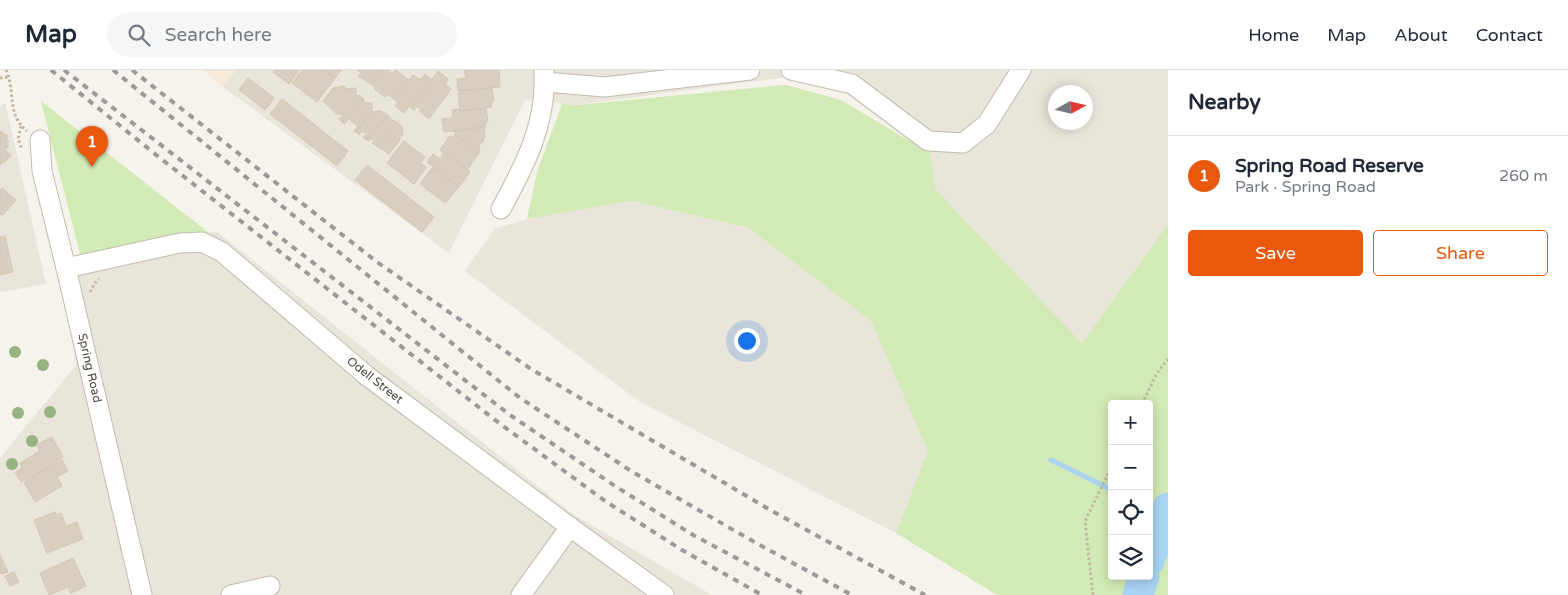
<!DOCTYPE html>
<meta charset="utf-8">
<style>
:root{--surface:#fff;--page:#f6f6f7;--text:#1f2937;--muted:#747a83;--line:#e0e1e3;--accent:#ea580c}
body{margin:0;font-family:"Varela Round",sans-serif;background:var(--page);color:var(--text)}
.controls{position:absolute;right:15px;bottom:15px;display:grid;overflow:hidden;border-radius:5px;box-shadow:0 2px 12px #0003}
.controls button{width:45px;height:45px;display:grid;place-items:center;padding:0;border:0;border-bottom:1px solid var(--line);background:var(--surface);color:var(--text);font:25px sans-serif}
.compass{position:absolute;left:1048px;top:15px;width:45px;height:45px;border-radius:50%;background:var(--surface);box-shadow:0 2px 12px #0003;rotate:82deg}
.you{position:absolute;left:746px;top:270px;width:18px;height:18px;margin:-12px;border:4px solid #fff;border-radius:50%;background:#1a73e8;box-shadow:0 0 0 8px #1a73e833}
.badge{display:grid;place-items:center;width:32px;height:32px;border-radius:50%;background:var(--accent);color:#fff;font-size:16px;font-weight:700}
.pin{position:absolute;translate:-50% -41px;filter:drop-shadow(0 1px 2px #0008)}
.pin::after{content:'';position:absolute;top:26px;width:18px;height:15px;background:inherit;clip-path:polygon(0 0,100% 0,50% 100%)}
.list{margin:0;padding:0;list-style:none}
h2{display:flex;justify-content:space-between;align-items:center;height:65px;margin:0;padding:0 20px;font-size:21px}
h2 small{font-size:16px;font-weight:400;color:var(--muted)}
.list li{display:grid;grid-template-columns:32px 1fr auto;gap:15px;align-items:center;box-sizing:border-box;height:80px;padding:0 20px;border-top:1px solid var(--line)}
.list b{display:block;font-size:19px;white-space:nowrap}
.list p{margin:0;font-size:16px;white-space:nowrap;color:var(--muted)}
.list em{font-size:16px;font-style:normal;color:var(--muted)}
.actions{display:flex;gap:10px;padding:15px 20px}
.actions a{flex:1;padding:11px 0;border:1px solid var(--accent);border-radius:5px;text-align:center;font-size:18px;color:var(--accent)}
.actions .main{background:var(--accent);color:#fff}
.icon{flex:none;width:28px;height:28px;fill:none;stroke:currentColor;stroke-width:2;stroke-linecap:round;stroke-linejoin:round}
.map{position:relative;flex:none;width:1168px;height:525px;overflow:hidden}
header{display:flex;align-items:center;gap:30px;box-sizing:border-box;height:70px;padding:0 25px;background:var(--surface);border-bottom:1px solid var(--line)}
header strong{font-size:24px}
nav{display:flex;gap:28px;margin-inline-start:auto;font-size:18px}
.search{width:350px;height:45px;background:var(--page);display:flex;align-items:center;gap:12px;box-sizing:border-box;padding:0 18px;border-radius:28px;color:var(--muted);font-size:19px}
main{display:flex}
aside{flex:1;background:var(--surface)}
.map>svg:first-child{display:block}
</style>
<header>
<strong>Map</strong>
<div class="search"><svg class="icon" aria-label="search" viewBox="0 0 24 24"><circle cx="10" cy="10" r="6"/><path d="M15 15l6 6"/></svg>Search here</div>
<nav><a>Home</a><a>Map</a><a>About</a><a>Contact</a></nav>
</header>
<main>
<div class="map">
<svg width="1168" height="525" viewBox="0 0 1168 525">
<rect width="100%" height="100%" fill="#f6f3ec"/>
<!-- residential -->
<g fill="#eae5da" fill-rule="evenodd">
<path d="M 236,0 L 1168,0 L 1168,154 L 1082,273 L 936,120 L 928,73 L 849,24 L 787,7 L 576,35 L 525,30 L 449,183 L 223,17 ZM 1056,22 L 1086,22 L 1086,52 L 1056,52 Z"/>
<polygon points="5,32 46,214 0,222 0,37"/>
<polygon points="632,131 749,158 871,251 929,381 896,463 640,332 465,201 495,158 555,142"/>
<polygon points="216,161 574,445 712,525 0,525 0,388 76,295 63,214 79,193"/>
</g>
<!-- commercial -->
<polygon fill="#f7ead8" points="203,0 236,0 223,17"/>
<!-- green -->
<g fill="#d2eab5" fill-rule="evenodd">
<path d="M 786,15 L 841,30 L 930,83 L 936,120 L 1082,273 L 1168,154 L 1168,525 L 997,525 L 896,463 L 928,381 L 871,251 L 749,158 L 632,131 L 527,149 L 537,102 L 562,34 L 577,35 ZM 1112,334 L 1149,334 L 1149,506 L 1112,506 Z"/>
<polygon points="41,31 209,163 81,188"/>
</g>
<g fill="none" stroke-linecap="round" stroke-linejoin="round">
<!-- stream -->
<g stroke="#a9d4f2" stroke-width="5">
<polyline points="1051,390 1112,420"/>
<polyline points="1149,438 1164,446"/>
</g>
<!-- river -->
<g stroke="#a9d4f2" stroke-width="31">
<polyline points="1149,491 1168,438"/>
<polyline points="1138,525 1144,506"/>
</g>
</g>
<!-- building -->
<g fill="#d8cfc1" stroke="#d3c7b4">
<polygon points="275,0 299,0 289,14 273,2"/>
<polygon points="302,0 325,0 335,8 317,32 292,13"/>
<polygon points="325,0 341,0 335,8"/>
<polygon points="357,0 382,0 371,14 358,6 361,3"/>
<polygon points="382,0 388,0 392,3 396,0 410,11 395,30 387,24 385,27 374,19 376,18 371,14"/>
<polygon points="464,0 499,0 500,17 458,21 457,9 466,8"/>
<polygon points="438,1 448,9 445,14 451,19 429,49 419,41 421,39 417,36 414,40 411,38"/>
<polygon points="425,4 432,10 411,38 409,36 404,43 395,36 398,32 395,30 413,5 420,10"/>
<polygon points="248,8 274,28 265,40 239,20"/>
<polygon points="345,16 345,19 356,18 356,26 359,25 363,28 342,52 339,49 342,46 339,43 338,45 323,31 333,18"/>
<polygon points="492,18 494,31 491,31 492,37 460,41 458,23 461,23 460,21"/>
<polygon points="363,28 365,33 372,33 372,42 356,62 354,61 358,56 349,49 344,54 342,52"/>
<polygon points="282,29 348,81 337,96 270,44"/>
<polygon points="486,38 488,52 485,52 486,57 444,62 442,49 453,48 452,40 460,39 460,41"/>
<polygon points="381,41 388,45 367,70 363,68 367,64 362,61 359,65 356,62 372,42"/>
<polygon points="388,45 390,47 391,50 394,50 397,53 378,77 372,73 374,71 371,68 369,71 367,70"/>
<polygon points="397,52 402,56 403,66 400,66 400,70 389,84 378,77"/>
<polygon points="484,57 485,65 483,72 480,73 479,83 455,65 454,61"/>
<polygon points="0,61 8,66 6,69 9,72 6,74 9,76 5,80 11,85 5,92 4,91 0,95"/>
<polygon points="455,65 479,83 467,100 440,80 450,66 453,68"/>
<polygon points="404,71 425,87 420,93 426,97 414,114 387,93"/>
<polygon points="444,82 470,102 459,117 427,92 433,84 440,89"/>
<polygon points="367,95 434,147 422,162 355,110"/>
<polygon points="433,97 459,117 445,133 420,114"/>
<polygon points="2,118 16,130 3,145 1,144 0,145 0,121"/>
<polygon points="5,166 13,202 0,205 0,167"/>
<polygon points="52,367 63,387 30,409 29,407 21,412 15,402 22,398 20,393 40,381 37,375"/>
<polygon points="62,390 68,401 57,407 62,416 35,432 24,412"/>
<polygon points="55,442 56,445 61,443 66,456 77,452 83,469 47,483 34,450"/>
<polygon points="0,485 8,502 1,504 0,502"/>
<polygon points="73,488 86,516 71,523 68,517 49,525 40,503"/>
<polygon points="14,502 19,512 10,516 5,506"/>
</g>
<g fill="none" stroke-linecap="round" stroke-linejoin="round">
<!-- street casing -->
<g stroke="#c2bbae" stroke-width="21">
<g id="street">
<polyline points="791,0 852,14 928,71 963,73 987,54 1021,0"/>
<polyline points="545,12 604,17 750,0"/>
<polyline points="40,70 42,101 66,198 142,525"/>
<path d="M 501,139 C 525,95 547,53 544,2"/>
<polyline points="66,198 180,173 202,172 222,182 367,306 570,457 664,525"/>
<polyline points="231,525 270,516"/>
<polyline points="521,525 570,457"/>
</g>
</g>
<!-- path -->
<g stroke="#c4b79f" stroke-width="3" stroke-dasharray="2.5 2.5" stroke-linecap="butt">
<path d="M 6,0 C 16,22 6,44 27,61"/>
<polyline points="0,8 9,7"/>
<polyline points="21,56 18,69 22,79"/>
<polyline points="90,222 95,213 99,209"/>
<polyline points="1142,334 1157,303 1168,289"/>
<polyline points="1093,525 1085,451 1112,396"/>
</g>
<!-- street -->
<use href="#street" stroke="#fff" stroke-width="19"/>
<!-- rail -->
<g stroke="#9a9a9a" stroke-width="4" stroke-dasharray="6 6" stroke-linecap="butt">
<polyline points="51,0 160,88 499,353 605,431 682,480 762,525"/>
<polyline points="64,0 510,345 615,416 693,465 806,525"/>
<polyline points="113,0 520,328 631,401 756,473 852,525"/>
<polyline points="132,0 377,192 531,299 772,441 925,525"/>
</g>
</g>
<!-- trees -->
<g fill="#97b381">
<circle cx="15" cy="282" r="6"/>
<circle cx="43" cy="295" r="6"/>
<circle cx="50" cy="342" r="6"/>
<circle cx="18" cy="343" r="6"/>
<circle cx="32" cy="371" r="6"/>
<circle cx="12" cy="394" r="6"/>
</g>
<g text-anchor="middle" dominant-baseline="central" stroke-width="4" stroke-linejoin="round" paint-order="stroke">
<!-- street labels -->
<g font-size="12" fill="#4b4439" stroke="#fff">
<text transform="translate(90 298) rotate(77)">Spring Road</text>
<text transform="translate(375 310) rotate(38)">Odell Street</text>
</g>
</g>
</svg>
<div class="controls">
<button>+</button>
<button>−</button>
<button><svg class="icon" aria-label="locate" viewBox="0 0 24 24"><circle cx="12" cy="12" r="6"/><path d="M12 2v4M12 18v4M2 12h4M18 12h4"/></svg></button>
<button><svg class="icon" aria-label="layers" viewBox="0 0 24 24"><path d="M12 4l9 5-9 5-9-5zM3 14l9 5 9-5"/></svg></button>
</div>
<svg class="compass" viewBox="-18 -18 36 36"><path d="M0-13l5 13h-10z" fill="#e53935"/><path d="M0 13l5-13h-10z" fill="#747a83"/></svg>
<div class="you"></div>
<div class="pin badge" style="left:92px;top:97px">1</div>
</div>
<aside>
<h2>Nearby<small></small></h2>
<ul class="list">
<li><span class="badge">1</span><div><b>Spring Road Reserve</b><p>Park · Spring Road</p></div><em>260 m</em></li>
</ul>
<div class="actions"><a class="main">Save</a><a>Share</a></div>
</aside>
</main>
